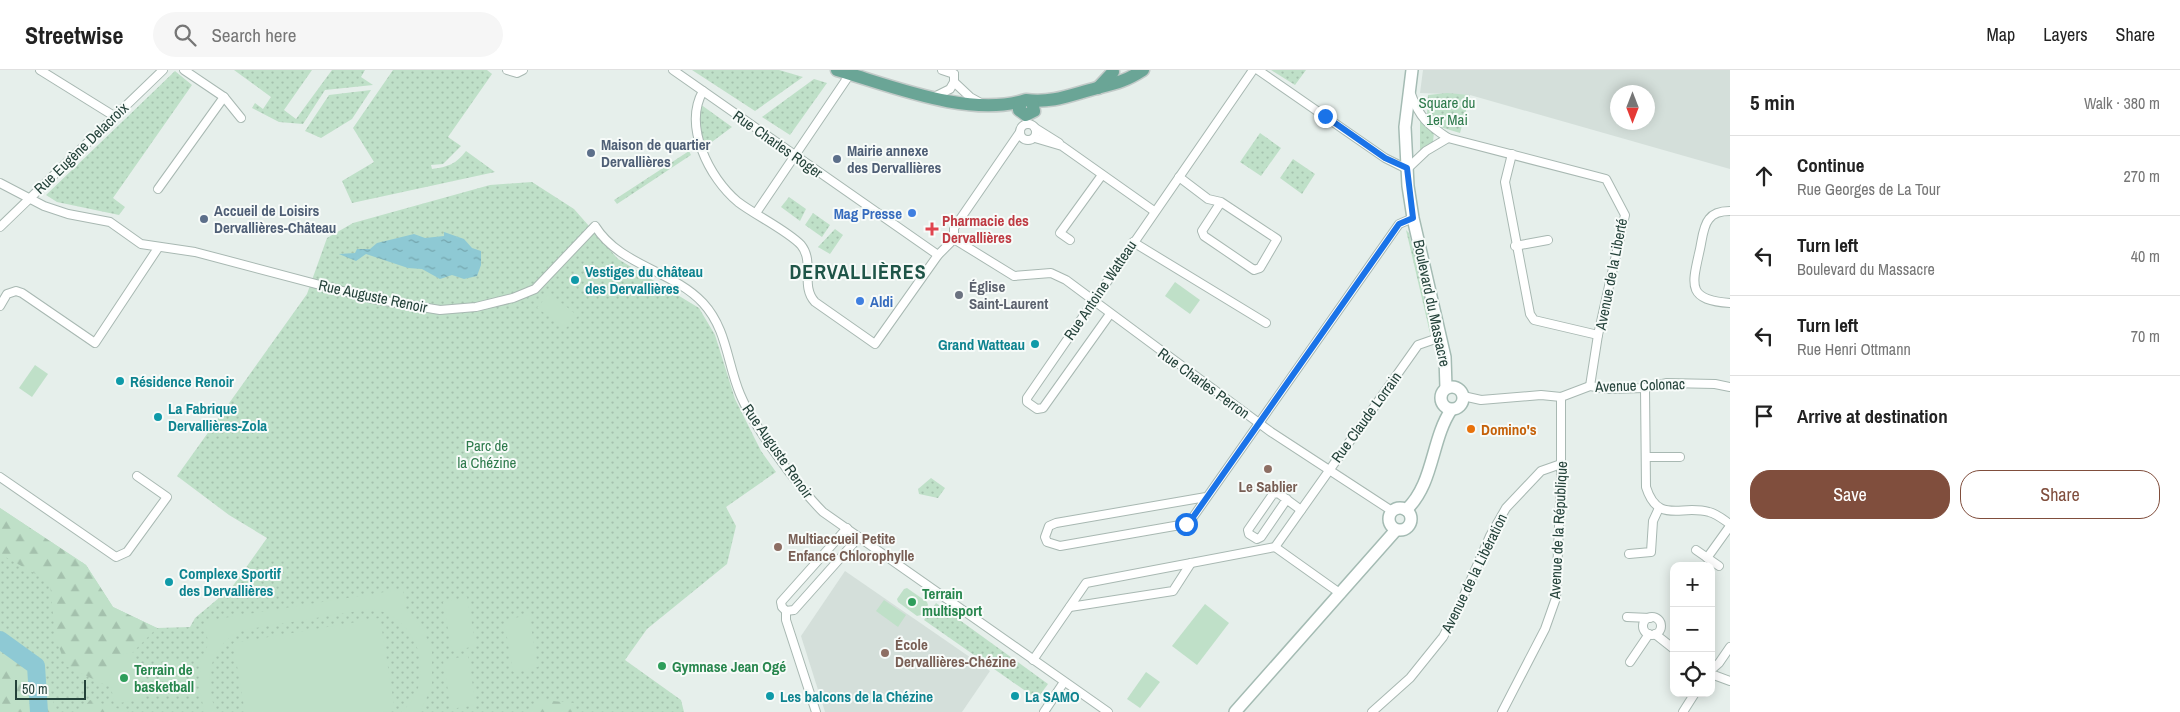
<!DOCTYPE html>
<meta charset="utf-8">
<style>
:root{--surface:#fff;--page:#f6f6f6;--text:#222;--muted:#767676;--line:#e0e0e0;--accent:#804e3d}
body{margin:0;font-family:"Archivo Narrow",sans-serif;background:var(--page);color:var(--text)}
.controls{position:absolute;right:15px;bottom:15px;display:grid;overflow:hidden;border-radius:10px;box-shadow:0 2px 12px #0003}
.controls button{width:45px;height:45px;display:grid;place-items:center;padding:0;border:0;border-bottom:1px solid var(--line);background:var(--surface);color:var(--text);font:25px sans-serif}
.compass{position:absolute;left:1610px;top:15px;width:45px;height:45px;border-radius:50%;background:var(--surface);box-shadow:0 2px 12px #0003;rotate:180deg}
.scale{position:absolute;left:15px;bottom:12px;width:71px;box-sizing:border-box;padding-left:5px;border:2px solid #24423a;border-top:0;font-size:14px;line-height:18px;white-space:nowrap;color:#24423a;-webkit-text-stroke:4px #f7fbf9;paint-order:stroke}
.stop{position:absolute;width:15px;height:15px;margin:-11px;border:4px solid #1a73e8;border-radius:50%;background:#fff}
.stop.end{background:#1a73e8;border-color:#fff;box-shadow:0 1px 5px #0008}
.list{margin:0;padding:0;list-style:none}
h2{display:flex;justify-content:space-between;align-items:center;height:65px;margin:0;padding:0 20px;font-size:21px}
h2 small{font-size:16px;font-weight:400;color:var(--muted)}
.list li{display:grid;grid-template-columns:32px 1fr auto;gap:15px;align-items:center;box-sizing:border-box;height:80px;padding:0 20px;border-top:1px solid var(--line)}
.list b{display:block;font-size:19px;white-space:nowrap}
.list p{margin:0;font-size:16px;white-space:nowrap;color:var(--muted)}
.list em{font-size:16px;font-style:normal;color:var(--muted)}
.actions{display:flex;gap:10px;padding:15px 20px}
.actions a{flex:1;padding:11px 0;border:1px solid var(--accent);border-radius:20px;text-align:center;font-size:18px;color:var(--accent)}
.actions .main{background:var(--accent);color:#fff}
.icon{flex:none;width:28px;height:28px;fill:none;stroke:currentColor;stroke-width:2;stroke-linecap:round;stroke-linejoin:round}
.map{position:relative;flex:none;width:1730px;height:642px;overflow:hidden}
header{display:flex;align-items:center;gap:30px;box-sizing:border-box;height:70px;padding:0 25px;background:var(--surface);border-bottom:1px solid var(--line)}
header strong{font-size:24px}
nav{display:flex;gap:28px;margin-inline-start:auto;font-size:18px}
.search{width:350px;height:45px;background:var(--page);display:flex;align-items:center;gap:12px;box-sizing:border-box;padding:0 18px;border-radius:28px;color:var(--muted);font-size:19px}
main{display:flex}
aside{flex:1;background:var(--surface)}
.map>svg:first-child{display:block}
</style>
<header>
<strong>Streetwise</strong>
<div class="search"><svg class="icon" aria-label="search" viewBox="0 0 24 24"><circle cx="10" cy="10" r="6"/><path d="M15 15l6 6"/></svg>Search here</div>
<nav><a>Map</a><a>Layers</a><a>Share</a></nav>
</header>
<main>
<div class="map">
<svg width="1730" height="642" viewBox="0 0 1730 642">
<defs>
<pattern id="green-dots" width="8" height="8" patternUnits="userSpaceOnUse" patternTransform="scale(1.25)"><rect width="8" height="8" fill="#bfe0c8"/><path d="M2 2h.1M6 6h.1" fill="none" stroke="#a4c1ad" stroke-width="1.8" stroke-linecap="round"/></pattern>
<pattern id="forest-firs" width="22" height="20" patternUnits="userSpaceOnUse" patternTransform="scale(1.25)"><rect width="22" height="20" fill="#bfe0c8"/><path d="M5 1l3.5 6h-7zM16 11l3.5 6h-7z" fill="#a4c1ad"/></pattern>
<pattern id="water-ripples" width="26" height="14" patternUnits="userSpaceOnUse" patternTransform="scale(1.25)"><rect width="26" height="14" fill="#8ec9d4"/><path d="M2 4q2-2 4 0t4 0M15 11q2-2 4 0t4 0" fill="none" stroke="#74a5ad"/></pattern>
</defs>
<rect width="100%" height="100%" fill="#e6efeb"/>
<!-- built -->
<g fill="#d4dfda" fill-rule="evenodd">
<path d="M 1423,0 L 1730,0 L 1730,99 L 1470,25 L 1420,23 ZM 1618,22 L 1648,22 L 1648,52 L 1618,52 Z"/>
<polygon points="845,501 990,601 962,642 825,642 801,566"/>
</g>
<!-- green -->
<g fill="url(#green-dots)">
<polygon points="234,0 312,0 284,40 296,49 332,0 365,0 361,7 373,15 325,20 303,54 279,52 252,38 255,33 263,39 271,27"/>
<path d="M 393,0 L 487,0 L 492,4 L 448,67 L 461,76 L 443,94 L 431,95 L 432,99 C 448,97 456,94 466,81 L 495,102 L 352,133 L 342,111 L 374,92 L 353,58 Z"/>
<polygon points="692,0 779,0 803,7 755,41"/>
<polygon points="1271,0 1306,0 1295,15"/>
<polygon points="175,1 192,15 113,128 125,137 119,145 57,132 46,125"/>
<polygon points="814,9 827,13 790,65 762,47"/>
<polygon points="371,20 352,49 321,68 305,61 329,25"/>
<polygon points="1447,23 1470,25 1460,63 1440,57 1427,44 1428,25"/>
<polygon points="700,34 732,57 705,77 698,54"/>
<polygon points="1420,51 1434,62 1433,72 1420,83"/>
<polygon points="1260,63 1281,78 1261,106 1240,92"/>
<polygon points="689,81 691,85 617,134 614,130"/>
<polygon points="1293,89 1315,104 1302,124 1280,108"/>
<polygon points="532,112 574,139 618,189 699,238 715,265 735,329 761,381 776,402 726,437 736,456 727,494 647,559 625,590 681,630 684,642 0,642 0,438 86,495 113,537 157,558 190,557 195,548 232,517 267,468 229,445 177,406 307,224 327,168 353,153 490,115"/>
<polygon points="789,127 806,139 800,151 781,137"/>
<polygon points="813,143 830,155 822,167 805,155"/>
<polygon points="835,159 843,165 830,184 818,177"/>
<polygon points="1406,160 1409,163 1431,258 1430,263"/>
<polygon points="931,408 945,418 938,428 919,424 918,419"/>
<polygon points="936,533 1048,614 1037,629 924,550"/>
</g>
<!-- forest -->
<g fill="url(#forest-firs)">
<polygon points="0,438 86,495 113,537 157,558 125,590 105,615 66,596 55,566 50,512 0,484"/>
<polygon points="0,563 37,588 57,642 0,642"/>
<polygon points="90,630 129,642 80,642"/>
<polygon points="540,630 575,633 577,642 525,642"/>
</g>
<!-- pitch -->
<g fill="#bfe0c8">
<polygon points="1175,212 1200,230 1190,244 1165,226"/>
<polygon points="549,223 578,246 566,258 537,238"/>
<polygon points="35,295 48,304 32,327 19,318"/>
<polygon points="907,518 927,532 928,535 921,545 917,546 898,532 897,529 904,519"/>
<path d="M 403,519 L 406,540 L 424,561 L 432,582 L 432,616 L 420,642 L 401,642 C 440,612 418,543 370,539 L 249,559 C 211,567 201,611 217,642 L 204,642 L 199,613 L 201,591 L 208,574 L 205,551 Z"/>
<polygon points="467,527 476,576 452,581 443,532"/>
<polygon points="884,530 906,545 898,557 876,541"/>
<polygon points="1205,534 1229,553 1197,595 1172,576"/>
<polygon points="529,545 538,597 513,602 504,550"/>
<polygon points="380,548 395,640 383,642 245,642 233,573"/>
<polygon points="135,582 143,629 114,634 106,587"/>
<polygon points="468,586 476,635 451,639 443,590"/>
<polygon points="181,589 188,621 168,625 162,592"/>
<polygon points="1146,602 1160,612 1140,638 1127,629"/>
</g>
<!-- water -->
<polygon fill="url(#water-ripples)" points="444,162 464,169 472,178 481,181 481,195 477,206 464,209 452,205 440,209 422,199 408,198 366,184 356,191 339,184 355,183 357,179 370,179 377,173 414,164 425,168 444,166"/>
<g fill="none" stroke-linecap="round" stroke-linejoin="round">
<!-- river -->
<polyline stroke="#8ec9d4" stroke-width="18" points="0,570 36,596 39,642"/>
<!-- street casing -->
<g stroke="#a8b8b2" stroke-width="10">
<g id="street">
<polyline points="40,0 114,46"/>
<polyline points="184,0 224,27 241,48"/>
<polyline points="507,0 517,3 523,0"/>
<polyline points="673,0 938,185"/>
<polyline points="942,0 954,4"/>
<polyline points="1258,0 1385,88 1407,99 1426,81 1448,68"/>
<polyline points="954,4 954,12 970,27 979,32"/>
<path d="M 703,21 C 683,56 709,108 738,132 C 755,145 788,161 801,175 C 815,192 800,216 815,232 L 875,274 L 938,185 L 954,169 L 1014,206 L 1051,203 L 1066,210 L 1271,362 L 1392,441"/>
<path d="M 1411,24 C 1419,47 1428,55 1448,68 L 1606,109 L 1625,145 L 1598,265 L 1590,316"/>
<polyline points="934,27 950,19 954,12"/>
<circle cx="1028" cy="62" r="8"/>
<polyline points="1035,58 1059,73"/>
<polyline points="1035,68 1062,76 1154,141"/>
<polyline points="1512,84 1505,112 1530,244 1534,250 1598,265"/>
<polyline points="1179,107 1208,129 1221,132 1277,169 1260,198 1254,200 1204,166 1202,161 1221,132"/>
<path d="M 0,113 L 44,136 L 68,144 L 110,152 L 141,174 L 195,182 L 373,229 L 440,240 L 476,237 L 513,228 L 535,219 L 595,156 C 620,196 672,200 703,233 C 727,259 727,293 740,324 C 753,356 799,418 823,442 L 1108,642"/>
<polyline points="158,119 224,27"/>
<path d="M 1730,141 C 1722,141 1714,142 1709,149 C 1703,156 1702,170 1700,179 C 1692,215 1686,230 1730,233"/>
<polyline points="756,143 850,4"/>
<polyline points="0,157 163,0"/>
<polyline points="954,169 954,158 1020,62"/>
<polyline points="1070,170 1060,163 1102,105"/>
<polyline points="1133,172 1266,253"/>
<polyline points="1515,176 1548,170"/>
<polyline points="0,236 7,224 16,221 22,223 95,273 158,178"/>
<polyline points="1110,244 1043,338 1037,339 1027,332 1027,328 1253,0"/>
<path d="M 1645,318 L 1646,417 C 1658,455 1681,434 1709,442 C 1717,444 1724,450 1730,454"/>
<polyline points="1463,326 1481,330 1541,325 1561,327 1590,316 1608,319 1645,318 1667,313 1715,314 1730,317"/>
<polyline points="1646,387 1680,387"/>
<polyline points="0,407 116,487 127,482 167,427 137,406"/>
<polyline points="1206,427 1056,453 1049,456 1045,467 1047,472 1060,476 1186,454 1191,450 1399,154 1413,148"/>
<polyline points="1287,429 1261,467 1257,469 1249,464 1248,460 1273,424 1278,423 1301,440"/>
<polyline points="1275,477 1341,524"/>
<polyline points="1696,480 1719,496"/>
<polyline points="1629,484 1651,482 1653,451 1659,438"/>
<polyline points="1707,488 1730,456"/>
<polyline points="1070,537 1173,521 1191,493"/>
<polyline points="786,541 794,540 859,467"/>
<polyline points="1627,547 1650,548"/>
<circle cx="1652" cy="556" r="9"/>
<polyline points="1655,564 1674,579"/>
<polyline points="1033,590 1086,513 1275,477 1418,275 1441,267"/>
<polyline points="1630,592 1649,564"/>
<polyline points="1711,600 1719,593 1730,577"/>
<polyline points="1711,604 1730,611"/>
<polyline points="816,642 786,550 786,541 782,537 781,532 847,458"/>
<polyline points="1044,642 1064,612"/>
<polyline points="1372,642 1410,608 1443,567 1458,539 1490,466 1506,438 1541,401 1561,394"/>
<polyline points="1502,642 1545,559 1556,528 1561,409 1561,327"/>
<polyline points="1683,642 1695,623"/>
</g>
</g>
<!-- secondary casing -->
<g stroke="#a4bbb3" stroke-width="14">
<g id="secondary">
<polyline points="1412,0 1405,57 1408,116 1413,148 1445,287 1446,318"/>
<circle cx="1452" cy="328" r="11"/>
<circle cx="1400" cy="449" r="11"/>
<path d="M 1406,440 C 1434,414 1431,370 1451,340"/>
<polyline points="1235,642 1396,460"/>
</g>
</g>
<!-- primary casing -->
<g stroke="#c2cac8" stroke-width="15">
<g id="primary">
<path d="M 837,0 C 892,16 970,48 1026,30 C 1054,33 1070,25 1097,18 C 1117,13 1126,11 1143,0"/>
<polyline points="1098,18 1113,2"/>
<polyline points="1021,32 1019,40 1026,45 1034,41 1032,32"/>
</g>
</g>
<!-- street -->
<use href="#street" stroke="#fff" stroke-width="8"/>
<!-- secondary -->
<use href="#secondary" stroke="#fff" stroke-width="11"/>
<!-- primary -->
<use href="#primary" stroke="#6aa596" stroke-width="12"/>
</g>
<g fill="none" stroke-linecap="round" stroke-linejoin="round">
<!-- route -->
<polyline stroke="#1a73e8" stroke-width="6" points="1186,454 1191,450 1399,154 1413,148 1407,98 1385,88 1325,46"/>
</g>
<!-- markers -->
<g fill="#5c6f8a" stroke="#f7fbf9" stroke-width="2">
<circle cx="591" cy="83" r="5"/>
<circle cx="837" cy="89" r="5"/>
<circle cx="204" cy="149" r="5"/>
</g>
<g fill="#3f7fe0" stroke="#f7fbf9" stroke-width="2">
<circle cx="912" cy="143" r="5"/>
<circle cx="860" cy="231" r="5"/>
</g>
<path fill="#e0444e" stroke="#f7fbf9" stroke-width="2" d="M929.5 151.5h5v5h5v5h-5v5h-5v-5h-5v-5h5z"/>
<g fill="#0f9aa8" stroke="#f7fbf9" stroke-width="2">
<circle cx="575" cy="210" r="5"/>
<circle cx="1035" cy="274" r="5"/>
<circle cx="120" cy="311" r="5"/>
<circle cx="158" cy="347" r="5"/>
<circle cx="169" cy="512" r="5"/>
<circle cx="770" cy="626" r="5"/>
<circle cx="1015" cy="626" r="5"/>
</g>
<circle fill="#6b7280" stroke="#f7fbf9" stroke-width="2" cx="959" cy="225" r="5"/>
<circle fill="#e8710a" stroke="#f7fbf9" stroke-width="2" cx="1471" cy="359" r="5"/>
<g fill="#8d6e63" stroke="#f7fbf9" stroke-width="2">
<circle cx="1268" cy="399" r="5"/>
<circle cx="778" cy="477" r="5"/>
<circle cx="885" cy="583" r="5"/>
</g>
<g fill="#2e9e5b" stroke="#f7fbf9" stroke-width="2">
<circle cx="912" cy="532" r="5"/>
<circle cx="662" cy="596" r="5"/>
<circle cx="124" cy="608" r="5"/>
</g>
<g text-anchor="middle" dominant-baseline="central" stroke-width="4" stroke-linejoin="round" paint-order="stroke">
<!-- park labels -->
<g font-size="15" fill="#2d7a4b" stroke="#f7fbf9">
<text x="1447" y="32">Square du<tspan x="1447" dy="17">1er Mai</tspan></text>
<text x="487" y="375">Parc de<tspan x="487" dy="17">la Chézine</tspan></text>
</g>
<!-- service labels -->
<g font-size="15" font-weight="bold" fill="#4e5e75" stroke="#f7fbf9" text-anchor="start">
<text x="601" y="74">Maison de quartier<tspan x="601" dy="17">Dervallières</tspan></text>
<text x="847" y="80">Mairie annexe<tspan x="847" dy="17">des Dervallières</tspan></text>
<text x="214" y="140">Accueil de Loisirs<tspan x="214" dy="17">Dervallières-Château</tspan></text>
</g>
<!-- street labels -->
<g font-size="15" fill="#24423a" stroke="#f7fbf9">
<text transform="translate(778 74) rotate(35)">Rue Charles Roger</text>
<text transform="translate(81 78) rotate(-44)">Rue Eugène Delacroix</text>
<text transform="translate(1611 204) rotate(-79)">Avenue de la Liberté</text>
<text transform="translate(1100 220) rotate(-56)">Rue Antoine Watteau</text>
<text transform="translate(373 226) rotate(12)">Rue Auguste Renoir</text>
<text transform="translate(1432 233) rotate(78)">Boulevard du Massacre</text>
<text transform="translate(1204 313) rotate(36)">Rue Charles Perron</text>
<text transform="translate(1640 315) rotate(-2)">Avenue Colonac</text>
<text transform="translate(1366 347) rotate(-54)">Rue Claude Lorrain</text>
<text transform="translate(778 381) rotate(55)">Rue Auguste Renoir</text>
<text transform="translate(1558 460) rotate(-87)">Avenue de la République</text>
<text transform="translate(1474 503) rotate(-64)">Avenue de la Libération</text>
</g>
<!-- shop labels -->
<g font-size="15" font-weight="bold" fill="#366cbe" stroke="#f7fbf9" text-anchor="end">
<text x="902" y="143">Mag Presse</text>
<text x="870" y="231" text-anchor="start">Aldi</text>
</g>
<!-- health labels -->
<g font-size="15" font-weight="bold" fill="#be3a42" stroke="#f7fbf9" text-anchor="start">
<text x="942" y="150">Pharmacie des<tspan x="942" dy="17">Dervallières</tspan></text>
</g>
<!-- culture labels -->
<g font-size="15" font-weight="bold" fill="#0d838f" stroke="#f7fbf9" text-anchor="start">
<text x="585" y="201">Vestiges du château<tspan x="585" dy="17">des Dervallières</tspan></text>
<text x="1025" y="274" text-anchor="end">Grand Watteau</text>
<text x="130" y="311">Résidence Renoir</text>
<text x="168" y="338">La Fabrique<tspan x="168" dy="17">Dervallières-Zola</tspan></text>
<text x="179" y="503">Complexe Sportif<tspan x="179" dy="17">des Dervallières</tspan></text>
<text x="780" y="626">Les balcons de la Chézine</text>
<text x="1025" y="626">La SAMO</text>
</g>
<!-- worship labels -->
<g font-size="15" font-weight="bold" fill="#5b616d" stroke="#f7fbf9" text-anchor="start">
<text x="969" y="216">Église<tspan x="969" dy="17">Saint-Laurent</tspan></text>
</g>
<!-- food labels -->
<g font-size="15" font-weight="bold" fill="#c56008" stroke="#f7fbf9" text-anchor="start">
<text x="1481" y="359">Domino's</text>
</g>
<!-- education labels -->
<g font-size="15" font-weight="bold" fill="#785e54" stroke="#f7fbf9" text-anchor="start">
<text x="1268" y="416" text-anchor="middle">Le Sablier</text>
<text x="788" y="468">Multiaccueil Petite<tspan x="788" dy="17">Enfance Chlorophylle</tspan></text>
<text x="895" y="574">École<tspan x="895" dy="17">Dervallières-Chézine</tspan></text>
</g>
<!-- leisure labels -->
<g font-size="15" font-weight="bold" fill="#27864d" stroke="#f7fbf9" text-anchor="start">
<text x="922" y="523">Terrain<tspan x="922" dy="17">multisport</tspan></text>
<text x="672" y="596">Gymnase Jean Ogé</text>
<text x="134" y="599">Terrain de<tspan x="134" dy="17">basketball</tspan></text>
</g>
<!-- district labels -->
<g font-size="20" font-weight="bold" letter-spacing="1" fill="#1f5548" stroke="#f7fbf9">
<text x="858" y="201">DERVALLIÈRES</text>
</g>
</g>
</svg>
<div class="controls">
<button>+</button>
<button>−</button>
<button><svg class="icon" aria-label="locate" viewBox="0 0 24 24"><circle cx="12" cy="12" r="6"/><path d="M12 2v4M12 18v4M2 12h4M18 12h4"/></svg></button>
</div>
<svg class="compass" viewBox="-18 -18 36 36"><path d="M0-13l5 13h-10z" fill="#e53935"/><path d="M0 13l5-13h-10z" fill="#767676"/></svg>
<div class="scale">50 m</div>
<div class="stop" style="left:1186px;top:454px"></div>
<div class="stop end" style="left:1325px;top:46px"></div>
</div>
<aside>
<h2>5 min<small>Walk · 380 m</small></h2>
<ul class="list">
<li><svg class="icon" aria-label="ahead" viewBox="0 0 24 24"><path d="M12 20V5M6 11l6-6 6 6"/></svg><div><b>Continue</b><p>Rue Georges de La Tour</p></div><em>270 m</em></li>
<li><svg class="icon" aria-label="left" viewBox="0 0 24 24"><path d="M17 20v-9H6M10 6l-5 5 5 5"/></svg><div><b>Turn left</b><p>Boulevard du Massacre</p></div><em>40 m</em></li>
<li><svg class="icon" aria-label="left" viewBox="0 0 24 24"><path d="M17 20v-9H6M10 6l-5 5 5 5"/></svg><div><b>Turn left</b><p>Rue Henri Ottmann</p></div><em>70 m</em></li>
<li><svg class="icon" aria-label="arrive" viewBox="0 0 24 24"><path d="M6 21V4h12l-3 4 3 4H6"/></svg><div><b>Arrive at destination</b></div></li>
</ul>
<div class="actions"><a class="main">Save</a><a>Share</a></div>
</aside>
</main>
